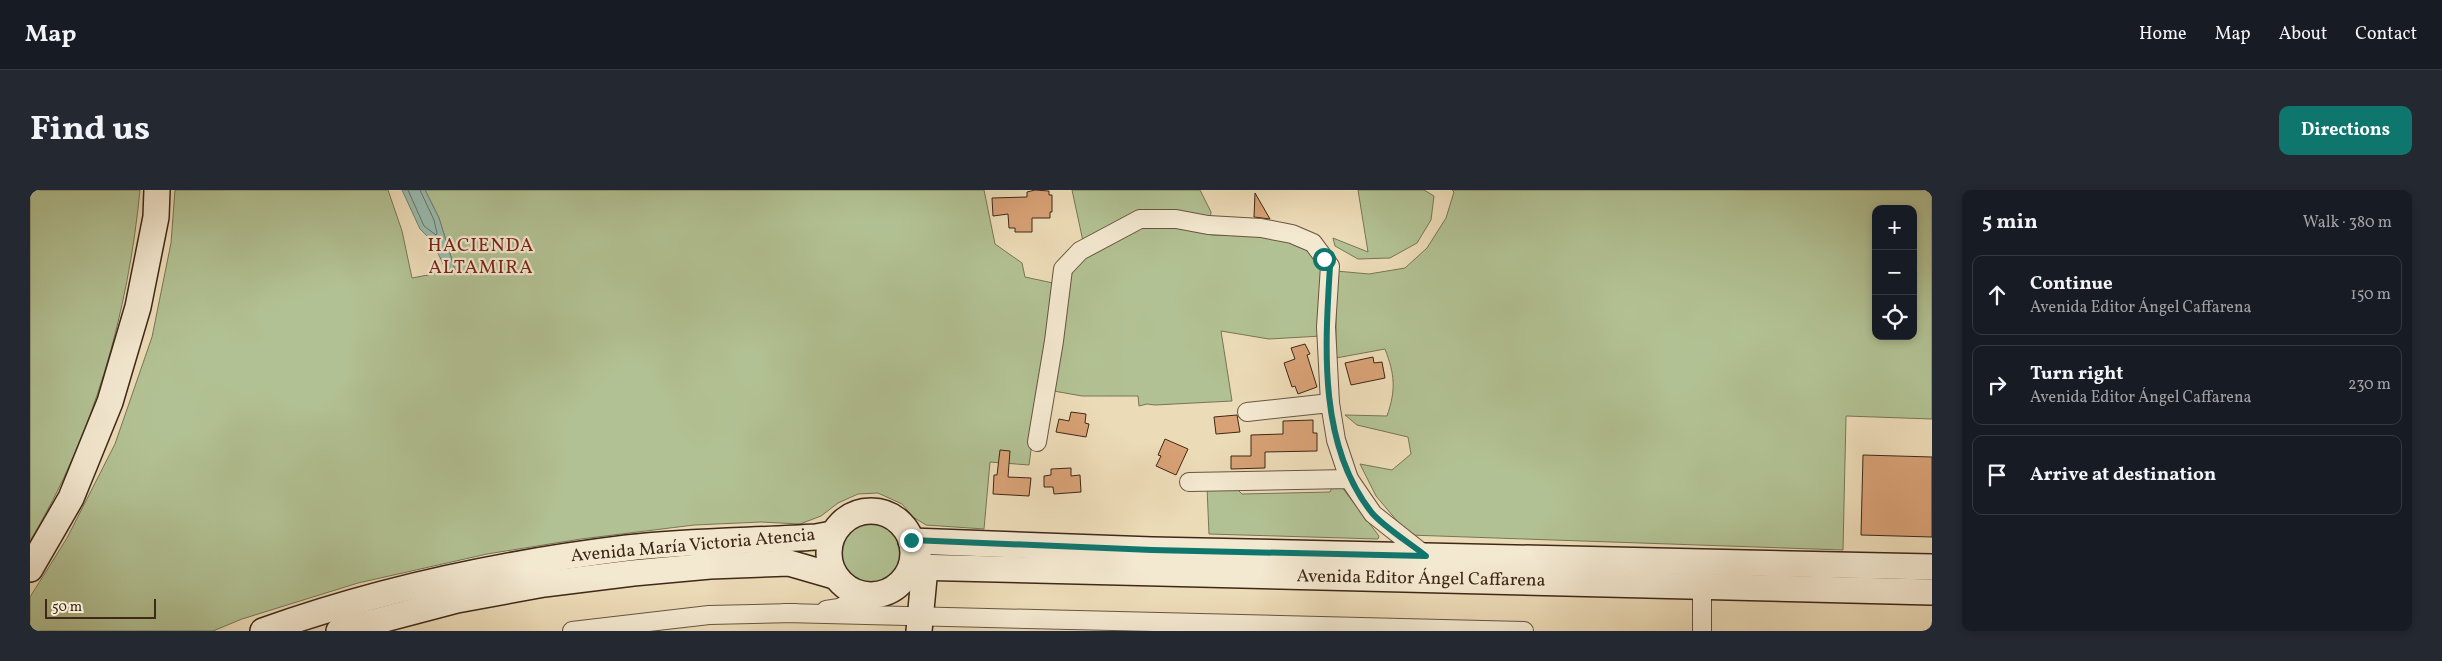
<!DOCTYPE html>
<meta charset="utf-8">
<style>
:root{--surface:#171b24;--page:#242831;--text:#f1f3f6;--muted:#9ea1a6;--line:#363941;--accent:#0f766e}
body{margin:0;font-family:Vollkorn,serif;background:var(--page);color:var(--text)}
.controls{position:absolute;right:15px;top:15px;display:grid;overflow:hidden;border-radius:10px;box-shadow:0 2px 8px #0003}
.controls button{width:45px;height:45px;display:grid;place-items:center;padding:0;border:0;border-bottom:1px solid var(--line);background:var(--surface);color:var(--text);font:25px sans-serif}
.scale{position:absolute;left:15px;bottom:12px;width:111px;box-sizing:border-box;padding-left:5px;border:2px solid #3f2818;border-top:0;font-size:14px;line-height:18px;white-space:nowrap;color:#3f2818;-webkit-text-stroke:4px #f3e8d0;paint-order:stroke}
.stop{position:absolute;width:15px;height:15px;margin:-11px;border:4px solid #0f766e;border-radius:50%;background:#fff}
.stop.end{background:#0f766e;border-color:#fff;box-shadow:0 1px 5px #0008}
.list{margin:0;padding:0;list-style:none}
h2{display:flex;justify-content:space-between;align-items:center;height:65px;margin:0;padding:0 20px;font-size:21px}
h2 small{font-size:16px;font-weight:400;color:var(--muted)}
.list li{display:grid;grid-template-columns:32px 1fr auto;gap:15px;align-items:center;box-sizing:border-box;height:80px;margin:0 10px 10px;padding:0 10px;border:1px solid var(--line);border-radius:10px}
.list b{display:block;font-size:19px;white-space:nowrap}
.list p{margin:0;font-size:16px;white-space:nowrap;color:var(--muted)}
.list em{font-size:16px;font-style:normal;color:var(--muted)}
.icon{flex:none;width:28px;height:28px;fill:none;stroke:currentColor;stroke-width:2;stroke-linecap:round;stroke-linejoin:round}
.map{position:relative;flex:none;width:1902px;height:441px;overflow:hidden;border-radius:10px}
header{display:flex;align-items:center;gap:30px;box-sizing:border-box;height:70px;padding:0 25px;background:var(--surface);border-bottom:1px solid var(--line)}
header strong{font-size:24px}
nav{display:flex;gap:28px;margin-inline-start:auto;font-size:18px}
.intro{display:flex;align-items:center;justify-content:space-between;box-sizing:border-box;height:120px;padding:0 30px}
h1{margin:0;font-size:35px}
.button{padding:12px 22px;border-radius:10px;background:var(--accent);color:#fff;font-size:18px;font-weight:700}
main{display:flex;gap:30px;padding:0 30px}
aside{flex:1;background:var(--surface);border-radius:10px;box-shadow:0 2px 8px #0003}
.map>svg:first-child{display:block}
</style>
<header>
<strong>Map</strong>
<nav><a>Home</a><a>Map</a><a>About</a><a>Contact</a></nav>
</header>
<div class="intro"><h1>Find us</h1><a class="button">Directions</a></div>
<main>
<div class="map">
<svg width="1902" height="441" viewBox="0 0 1902 441">
<rect width="100%" height="100%" fill="#ecdbb7"/>
<filter id="stains"><feTurbulence type="fractalNoise" baseFrequency=".004" numOctaves="4"/><feColorMatrix values="0 0 0 0 .2 0 0 0 0 .09 0 0 0 0 .02 0 0 0 .5 -.17"/></filter>
<radialGradient id="worn" r=".72"><stop offset=".6" stop-color="#630" stop-opacity="0"/><stop offset="1" stop-color="#630" stop-opacity=".3"/></radialGradient>
<!-- green -->
<g fill="#b2c193" stroke="#787456" fill-rule="evenodd">
<path d="M 0,0 L 110,0 C 98,123 64,245 0,351 Z"/>
<polygon points="145,0 358,0 372,41 382,88 425,80 409,28 395,0 954,0 965,54 992,73 995,87 1023,93 999,275 960,272 954,339 896,335 883,327 872,314 848,303 828,304 808,313 791,326 770,334 731,332 664,335 551,349 457,364 328,393 212,429 183,441 0,441 0,407 37,348 85,254 122,147 141,53"/>
<polygon points="1042,0 1170,0 1181,22 1180,31 1149,24 1054,56"/>
<polygon points="1328,0 1394,0 1404,6 1401,30 1387,53 1360,68 1328,69 1305,56 1303,48 1338,62"/>
<path d="M 1422,0 L 1902,0 L 1902,229 L 1816,226 L 1813,360 L 1379,345 L 1346,306 L 1330,274 L 1362,280 L 1381,264 L 1378,247 L 1327,235 L 1315,225 L 1357,226 C 1366,200 1365,185 1355,159 L 1306,168 L 1306,81 L 1339,84 L 1375,78 L 1397,58 L 1416,28 L 1424,2 ZM 1846,19 L 1883,19 L 1883,146 L 1846,146 Z"/>
<polygon points="1148,33 1182,45 1221,46 1273,52 1289,69 1295,86 1291,146 1239,149 1191,141 1202,211 1125,215 1117,214 1109,216 1108,206 1052,206 1018,200 1038,94 1045,75 1065,58 1112,35"/>
<polygon points="1303,295 1311,296 1349,346 1348,349 1179,344 1177,297 1204,296 1212,304 1300,302"/>
<circle cx="840" cy="362" r="33"/>
</g>
<!-- water -->
<polygon fill="#99bbaf" stroke="#758073" points="372,0 395,0 409,28 425,80 417,82 402,51 390,39"/>
<g fill="none" stroke-linecap="round" stroke-linejoin="round">
<!-- shore -->
<polyline stroke="#6c7264" stroke-width="1" points="378,0 394,36 406,45 407,43 404,30 390,0"/>
</g>
<!-- building -->
<g fill="#d8a176" stroke="#3f2818">
<polygon points="1005,0 1019,1 1019,5 1022,5 1022,22 1020,22 1020,28 1002,28 1002,42 985,42 985,38 979,38 978,24 963,26 962,8 997,7 997,2"/>
<polygon points="1225,3 1240,29 1224,27"/>
<polygon points="1275,154 1280,164 1277,165 1287,197 1268,204 1265,196 1262,197 1254,173 1265,169 1261,158"/>
<polygon points="1343,167 1344,173 1352,172 1355,188 1321,195 1315,173"/>
<polygon points="1041,222 1056,224 1055,233 1059,234 1056,247 1026,242 1029,229 1039,231"/>
<polygon points="1207,225 1210,242 1186,244 1184,227"/>
<polygon points="1283,230 1283,243 1287,243 1287,261 1235,262 1235,278 1201,279 1201,266 1221,266 1221,245 1253,244 1253,231"/>
<polygon points="1135,249 1158,259 1146,285 1126,276 1131,266 1128,265"/>
<polygon points="970,260 980,261 978,287 1001,288 999,306 963,304 964,285 967,285"/>
<polygon points="1833,265 1902,267 1902,347 1831,345"/>
<polygon points="1041,278 1041,286 1050,285 1051,302 1024,304 1023,297 1014,297 1014,286 1021,285 1021,279"/>
</g>
<g fill="none" stroke-linecap="round" stroke-linejoin="round">
<!-- street casing -->
<g stroke="#6a5540" stroke-width="20">
<g id="street">
<polyline points="1217,222 1300,213 1306,250 1319,289"/>
<polyline points="1007,252 1024,151 1033,79 1050,61 1110,29 1146,29 1178,35 1231,38 1262,44 1283,53 1300,76 1296,137 1300,213"/>
<polyline points="1159,292 1319,289 1343,324 1396,366"/>
<polyline points="1672,396 1672,441"/>
<polyline points="796,420 809,418 835,405"/>
<polyline points="755,423 1494,441"/>
<polyline points="542,441 679,425 765,423"/>
</g>
</g>
<!-- secondary casing -->
<g stroke="#3f2818" stroke-width="28">
<g id="secondary">
<circle cx="841" cy="363" r="42"/>
<polyline points="881,351 1122,360 1902,377"/>
<polyline points="884,365 895,377 889,441"/>
<polyline points="881,377 1902,402"/>
<polyline points="0,379 41,308 80,212 108,117 126,27 127,0"/>
<path d="M 233,441 C 350,399 474,373 597,358 C 660,351 723,351 786,347 L 802,344"/>
<polyline points="309,441 427,410 514,394 603,383 680,376 759,373 804,386"/>
</g>
</g>
<!-- street -->
<use href="#street" stroke="#f3e8d0" stroke-width="18"/>
<!-- secondary -->
<use href="#secondary" stroke="#f3e8d0" stroke-width="25"/>
</g>
<g fill="none" stroke-linecap="round" stroke-linejoin="round">
<!-- route -->
<path stroke="#0f766e" stroke-width="6" d="M 881,350 L 1122,360 L 1396,366 C 1380,353 1355,338 1342,323 C 1288,255 1295,157 1300,76 L 1294,69"/>
</g>
<g text-anchor="middle" dominant-baseline="central" stroke-width="4.5" stroke-linejoin="round" paint-order="stroke">
<!-- street labels -->
<g font-size="18" fill="#3f2818" stroke="#f3e8d0">
<text transform="translate(663 356) rotate(-5)">Avenida María Victoria Atencia</text>
<text transform="translate(1391 389) rotate(1)">Avenida Editor Ángel Caffarena</text>
</g>
<!-- neighbourhood labels -->
<g font-size="19" letter-spacing="1" fill="#7a1f14" stroke="#f3e8d0">
<text x="451" y="56">HACIENDA<tspan x="451" dy="22">ALTAMIRA</tspan></text>
</g>
</g>
<rect width="100%" height="100%" filter="url(#stains)"/>
<rect width="100%" height="100%" fill="url(#worn)"/>
</svg>
<div class="controls">
<button>+</button>
<button>−</button>
<button><svg class="icon" aria-label="locate" viewBox="0 0 24 24"><circle cx="12" cy="12" r="6"/><path d="M12 2v4M12 18v4M2 12h4M18 12h4"/></svg></button>
</div>
<div class="scale">50 m</div>
<div class="stop" style="left:1294px;top:69px"></div>
<div class="stop end" style="left:881px;top:350px"></div>
</div>
<aside>
<h2>5 min<small>Walk · 380 m</small></h2>
<ul class="list">
<li><svg class="icon" aria-label="ahead" viewBox="0 0 24 24"><path d="M12 20V5M6 11l6-6 6 6"/></svg><div><b>Continue</b><p>Avenida Editor Ángel Caffarena</p></div><em>150 m</em></li>
<li><svg class="icon" aria-label="right" viewBox="0 0 24 24"><path d="M7 20v-9h11M14 6l5 5-5 5"/></svg><div><b>Turn right</b><p>Avenida Editor Ángel Caffarena</p></div><em>230 m</em></li>
<li><svg class="icon" aria-label="arrive" viewBox="0 0 24 24"><path d="M6 21V4h12l-3 4 3 4H6"/></svg><div><b>Arrive at destination</b></div></li>
</ul>
</aside>
</main>
